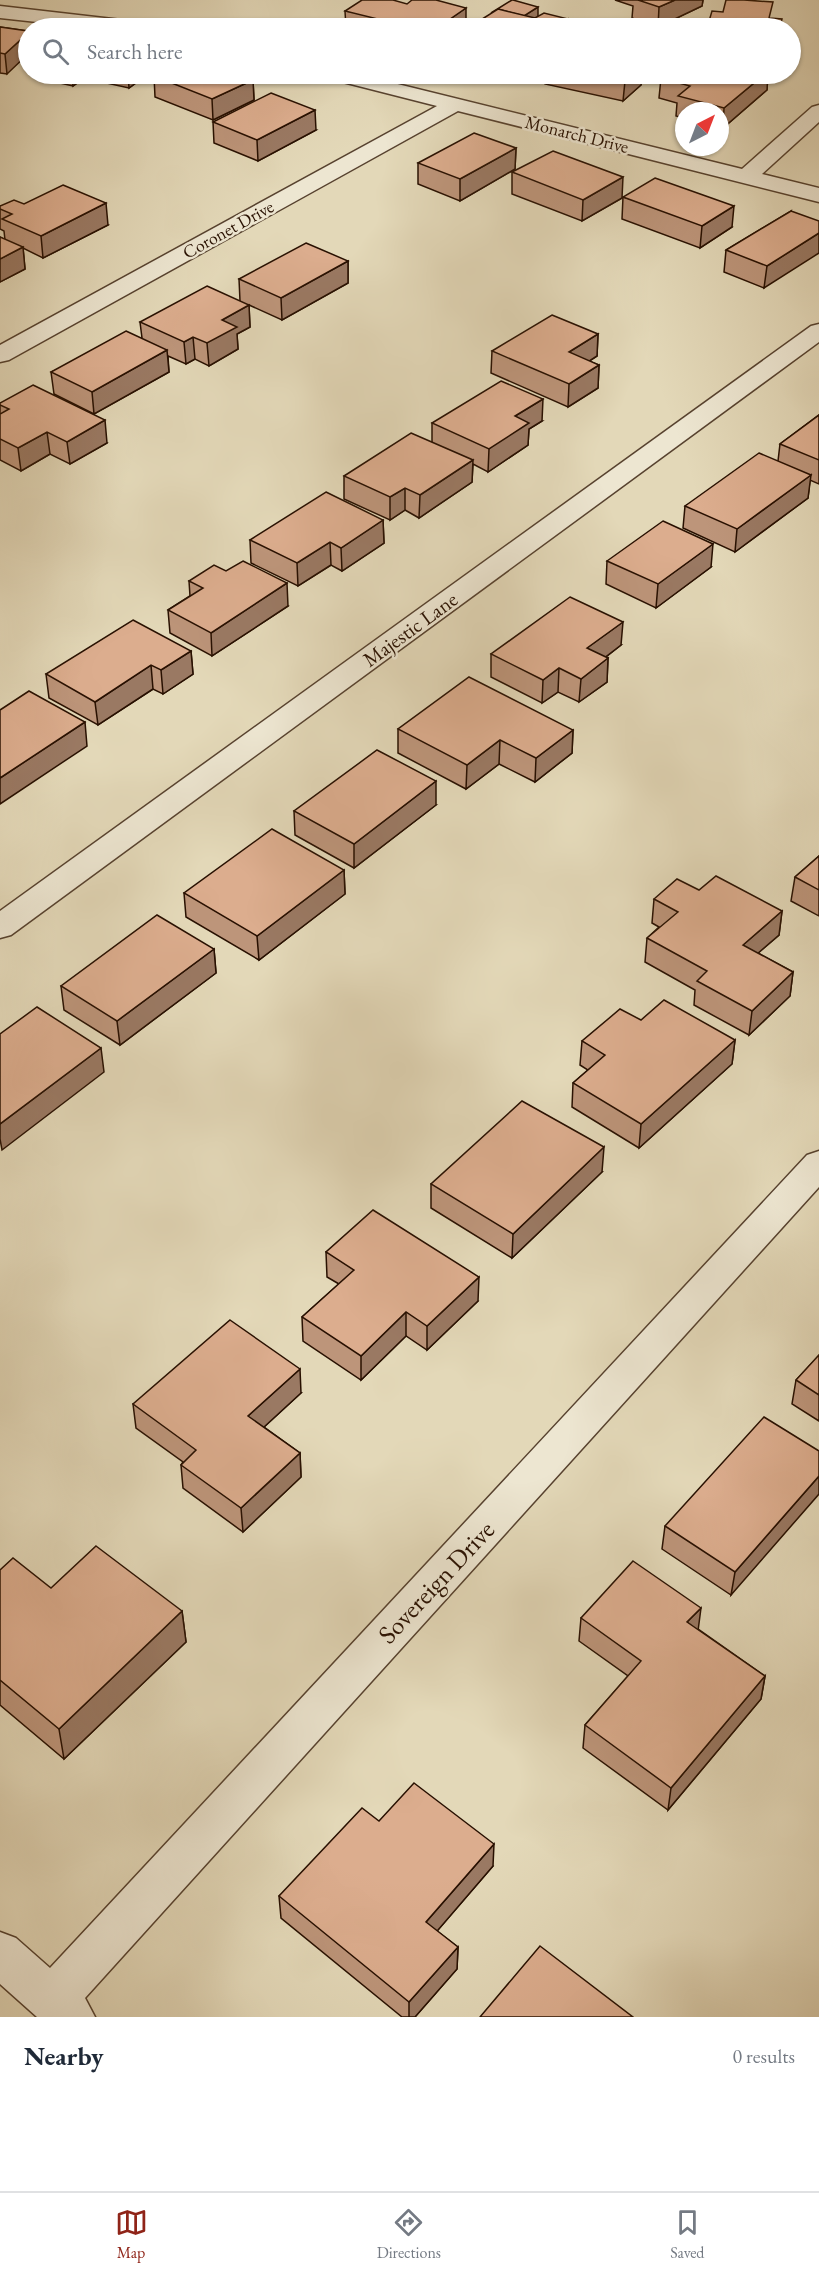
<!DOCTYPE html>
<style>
:root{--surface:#fff;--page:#f6f6f7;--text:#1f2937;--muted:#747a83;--line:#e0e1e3;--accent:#8f2418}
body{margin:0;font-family:"EB Garamond",serif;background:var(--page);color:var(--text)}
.compass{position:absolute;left:675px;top:102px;width:54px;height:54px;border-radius:50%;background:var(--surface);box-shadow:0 2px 4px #0004;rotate:42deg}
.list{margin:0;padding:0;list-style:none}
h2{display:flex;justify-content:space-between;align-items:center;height:78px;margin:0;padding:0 24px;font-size:26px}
h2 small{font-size:20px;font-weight:400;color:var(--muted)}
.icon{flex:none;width:33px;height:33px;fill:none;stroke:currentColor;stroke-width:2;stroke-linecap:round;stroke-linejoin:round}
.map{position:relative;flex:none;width:819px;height:2017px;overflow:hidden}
.search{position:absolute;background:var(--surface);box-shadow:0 2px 4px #0004;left:18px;right:18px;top:18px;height:66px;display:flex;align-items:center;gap:15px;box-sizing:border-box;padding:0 21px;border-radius:33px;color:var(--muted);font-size:22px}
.sheet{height:174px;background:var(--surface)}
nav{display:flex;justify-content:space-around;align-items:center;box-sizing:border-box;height:84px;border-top:2px solid var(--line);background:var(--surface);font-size:16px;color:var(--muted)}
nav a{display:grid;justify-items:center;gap:3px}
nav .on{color:var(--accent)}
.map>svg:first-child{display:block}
</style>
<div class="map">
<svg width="819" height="2017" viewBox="0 0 819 2017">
<rect width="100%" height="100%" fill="#e3d8b8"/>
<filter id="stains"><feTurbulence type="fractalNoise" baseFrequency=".00333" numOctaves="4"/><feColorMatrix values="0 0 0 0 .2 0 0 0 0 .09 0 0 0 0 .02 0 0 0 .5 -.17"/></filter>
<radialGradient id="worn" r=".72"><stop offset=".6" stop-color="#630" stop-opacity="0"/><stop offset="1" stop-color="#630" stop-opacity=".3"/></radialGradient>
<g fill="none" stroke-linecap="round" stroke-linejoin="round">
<!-- minor casing -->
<g stroke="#57422f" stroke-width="3">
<g id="minor">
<polygon points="0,6 139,22 146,24 149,28 92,28 0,18"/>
<polygon points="324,74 357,74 742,169 812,107 819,105 819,122 762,174 819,188 819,202 458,111 9,360 0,362 0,345 437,106 327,78"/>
<polygon points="819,324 819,342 11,935 0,938 0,911 811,326"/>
<polygon points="819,1151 819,1187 85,1998 95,2017 37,2017 0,1984 0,1932 16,1938 50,1968 807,1155"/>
</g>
</g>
<!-- minor -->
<use href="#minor" fill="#ede6d1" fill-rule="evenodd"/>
</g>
<!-- wall -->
<g fill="#bd957a" stroke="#281001" stroke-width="1.5">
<polygon points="615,0 703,0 702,6 658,27 632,18 633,6"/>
<polygon points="345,11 466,27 465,28 346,28"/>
<polygon points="0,27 28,31 7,74 0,73"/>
<polygon points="45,74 148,74 129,88 84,78 73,86 46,80"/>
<polygon points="507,74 532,74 525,79"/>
<polygon points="546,74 642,74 641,85 623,101 545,84"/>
<polygon points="704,74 768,74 767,90 723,128 720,128 720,111 684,111 684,118 676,116 677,103 659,98 661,78 702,76"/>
<polygon points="154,76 253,80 254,100 213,120 155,97"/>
<polygon points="213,122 316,130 258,161 214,143"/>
<polygon points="516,148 515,169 460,201 418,184 418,163"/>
<polygon points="512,172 622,198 582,221 512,194"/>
<polygon points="623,197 732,227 700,248 622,219"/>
<polygon points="24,204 108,225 43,258 23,248 25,269 0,282 0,237 5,240 4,231 0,229 0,206"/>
<polygon points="791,211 764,288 724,272 726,250"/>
<polygon points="348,261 348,283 282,320 249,305 250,327 237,334 238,349 209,366 195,359 186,364 168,356 169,372 94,414 54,394 51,372 142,338 140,322 240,301 239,279"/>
<polygon points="598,334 597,356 589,361 599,365 598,388 568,407 491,373 492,351"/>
<polygon points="0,403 107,443 70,464 50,454 21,471 0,460"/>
<polygon points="819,415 819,484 810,480 808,498 735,552 683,528 685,506 778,461 780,444"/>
<polygon points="542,421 529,429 528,445 488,472 473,464 472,482 419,518 405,510 390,520 344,499 344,476 432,442 432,423"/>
<polygon points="383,520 384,543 342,571 331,565 298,586 251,563 250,540"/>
<polygon points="607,561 711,567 656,608 606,584"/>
<polygon points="189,581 288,606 212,656 170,633 168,610 190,596"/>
<polygon points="621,645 606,657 608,658 607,682 579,702 558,692 542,703 491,677 491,654"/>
<polygon points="191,651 193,674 163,694 153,689 98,725 49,698 46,674"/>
<polygon points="398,729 573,730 572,753 535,782 499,764 466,789 398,753"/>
<polygon points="436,805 354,868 295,835 294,811"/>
<polygon points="819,856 819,916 791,901 795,877"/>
<polygon points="344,870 345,894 259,960 186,917 184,893"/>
<polygon points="699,890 782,911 779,935 758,953 793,972 790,996 749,1035 694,1005 695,990 645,962 647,938 659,927 652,923 654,899"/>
<polygon points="214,949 216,973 120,1045 64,1010 61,986"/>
<polygon points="641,1020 735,1040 732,1064 639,1148 572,1107 573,1083 588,1070 580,1065 582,1041"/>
<polygon points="602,1172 512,1258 431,1208 431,1184"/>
<polygon points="326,1252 478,1301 427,1350 406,1336 361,1380 303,1341 302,1317 339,1284 327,1277"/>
<polygon points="819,1355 819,1421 792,1404 796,1380"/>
<polygon points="301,1393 264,1427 300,1453 301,1477 243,1532 183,1488 181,1465 183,1462 136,1428 133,1404"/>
<polygon points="819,1451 731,1595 662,1549 665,1526"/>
<polygon points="0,1570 51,1588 182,1611 186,1642 64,1759 0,1705"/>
<polygon points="581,1618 698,1629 765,1676 761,1699 668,1810 583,1748 585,1725 628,1676 579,1641"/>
<polygon points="379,1821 493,1866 437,1931 458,1947 457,1969 415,2017 402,2017 281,1918 279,1896"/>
</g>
<!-- shaded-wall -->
<g fill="#9a7963" stroke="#281001" stroke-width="1.5">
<polygon points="675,0 703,0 702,6 658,27 659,7"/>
<polygon points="538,7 538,18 517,20"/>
<polygon points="466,8 466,27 465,28 437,28"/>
<polygon points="568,19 567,28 554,28"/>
<polygon points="28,33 28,54 7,74 5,54"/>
<polygon points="72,74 84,74 84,78 73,86"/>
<polygon points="128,74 148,74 129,88"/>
<polygon points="525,74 532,74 525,79"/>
<polygon points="632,74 642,74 641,85 623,101 625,81"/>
<polygon points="765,74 768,74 767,90 723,128 724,108"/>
<polygon points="253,80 254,100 213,120 212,99"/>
<polygon points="315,110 316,130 258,161 257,140"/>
<polygon points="516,148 515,169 460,201 460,179"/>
<polygon points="623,177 622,198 582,221 583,200"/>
<polygon points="106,203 108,225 43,258 41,236"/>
<polygon points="734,206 732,227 700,248 702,226"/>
<polygon points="819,233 819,253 764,288 767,266"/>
<polygon points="23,247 25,269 0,282 0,259"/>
<polygon points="348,261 348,283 282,320 281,298"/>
<polygon points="249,305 250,327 237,334 238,349 209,366 207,343 222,320"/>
<polygon points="598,334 597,356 568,375 569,352"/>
<polygon points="193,337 195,359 186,364 184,342"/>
<polygon points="167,350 169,372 94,414 92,392"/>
<polygon points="599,365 598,388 568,407 569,384"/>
<polygon points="543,399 542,421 529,429 528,445 488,472 489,449 515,416"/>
<polygon points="105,420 107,443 70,464 67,442"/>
<polygon points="47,432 50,454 21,471 18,448"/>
<polygon points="473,460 472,482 419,518 420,495"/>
<polygon points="811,475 808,498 735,552 737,529"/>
<polygon points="405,488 405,510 390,520 390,497"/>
<polygon points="383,520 384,543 342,571 341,548"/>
<polygon points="330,542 331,565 298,586 297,563"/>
<polygon points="713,544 711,567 656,608 658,584"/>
<polygon points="287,583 288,606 212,656 211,633"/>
<polygon points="623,622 621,645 586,672 587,648"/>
<polygon points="191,651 193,674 163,694 161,670"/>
<polygon points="608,658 607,682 579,702 581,679"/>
<polygon points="151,665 153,689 98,725 95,702"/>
<polygon points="559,668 558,692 542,703 543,680"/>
<polygon points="85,722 87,746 0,804 0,778"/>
<polygon points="573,730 572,753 535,782 536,758"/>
<polygon points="500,740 499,764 466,789 467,765"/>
<polygon points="436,781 436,805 354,868 354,844"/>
<polygon points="344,870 345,894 259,960 257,936"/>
<polygon points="782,911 779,935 740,969 743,945"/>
<polygon points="214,949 216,973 120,1045 117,1021"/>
<polygon points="793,972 790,996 749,1035 752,1011"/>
<polygon points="735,1040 732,1064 639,1148 641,1124"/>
<polygon points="101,1048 104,1072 2,1150 0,1139 0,1124"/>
<polygon points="604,1147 602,1172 512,1258 513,1234"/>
<polygon points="479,1277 478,1301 427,1350 427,1326"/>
<polygon points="406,1312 406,1336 361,1380 361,1356"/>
<polygon points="300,1369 301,1393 250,1440 248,1416"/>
<polygon points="300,1453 301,1477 243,1532 241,1508"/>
<polygon points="819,1476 819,1494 731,1595 735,1572"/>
<polygon points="701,1608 698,1631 687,1622"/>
<polygon points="182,1611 186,1642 64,1759 59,1729"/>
<polygon points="765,1676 761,1699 668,1810 671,1788"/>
<polygon points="494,1844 493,1866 426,1944 426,1922"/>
<polygon points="458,1947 457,1969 415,2017 409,2017 409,2002"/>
</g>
<!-- building -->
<g fill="#dcad8e" stroke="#281001" stroke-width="1.5">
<polygon points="362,0 393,0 407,4 412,0 436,0 466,8 437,28 414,28 345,11"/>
<polygon points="512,0 513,0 538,7 524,16 498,9 491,13"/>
<polygon points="638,0 675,0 659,7"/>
<polygon points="726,0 744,0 773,2 769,18 782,19 780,28 707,28 712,11 723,12"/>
<polygon points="498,9 535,18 544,13 568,19 554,28 480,28 471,26"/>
<polygon points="0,27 28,31 28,33 5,54 0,53"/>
<polygon points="160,74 237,74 253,80 212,99 154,76"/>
<polygon points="591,74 632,74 625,81"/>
<polygon points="666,74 693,74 702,76 704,74 765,74 724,108 678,96 690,86 661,78"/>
<polygon points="271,93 315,110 257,140 213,122"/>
<polygon points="474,133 516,148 460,179 418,163"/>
<polygon points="553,151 623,177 583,200 512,172"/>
<polygon points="655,178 734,206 702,226 623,197"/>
<polygon points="63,185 106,203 41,236 2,219 12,214 0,209 0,206 14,200 24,204"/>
<polygon points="791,211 819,221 819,233 767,266 726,250"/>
<polygon points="0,237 23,247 0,259"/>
<polygon points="306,243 348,261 281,298 239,279"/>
<polygon points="207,286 249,305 222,320 237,327 207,343 193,337 184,342 140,322"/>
<polygon points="552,315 598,334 569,352 599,365 569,384 492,351"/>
<polygon points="126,331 167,350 92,392 51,372"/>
<polygon points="501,381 543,399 515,416 529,423 489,449 432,423"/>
<polygon points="33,385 105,420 67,442 47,432 18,448 0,439 0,414 9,409 0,405 0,403"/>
<polygon points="819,415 819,460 780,444"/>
<polygon points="411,433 473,460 420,495 405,488 390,497 344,476"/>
<polygon points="759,453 811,475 737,529 685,506"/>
<polygon points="326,492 383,520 341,548 330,542 297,563 250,540"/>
<polygon points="663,521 713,544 658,584 607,561"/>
<polygon points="243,561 287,583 211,633 168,610 203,588 189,581 214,565 226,571"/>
<polygon points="570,597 623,622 587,648 608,658 581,679 559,668 543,680 491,654"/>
<polygon points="133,620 191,651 161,670 151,665 95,702 46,674"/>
<polygon points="469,677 573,730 536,758 500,740 467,765 398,729"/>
<polygon points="29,691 85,722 0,778 0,710"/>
<polygon points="377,750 436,781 354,844 294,811"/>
<polygon points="272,829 344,870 257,936 184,893"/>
<polygon points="819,856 819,890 795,877"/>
<polygon points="716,876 782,911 743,945 793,972 752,1011 697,981 707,971 647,938 678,912 654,899 677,879 699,890"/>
<polygon points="157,915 214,949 117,1021 61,986"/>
<polygon points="664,1000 735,1040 641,1124 573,1083 605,1055 582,1041 620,1009 641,1020"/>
<polygon points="37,1007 101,1048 0,1124 0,1034"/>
<polygon points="522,1101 604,1147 513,1234 431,1184"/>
<polygon points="373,1210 479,1277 427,1326 406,1312 361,1356 302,1317 354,1270 326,1252"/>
<polygon points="230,1320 300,1369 248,1416 300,1453 241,1508 181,1465 196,1450 133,1404"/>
<polygon points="819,1355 819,1395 796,1380"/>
<polygon points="764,1417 819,1451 819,1476 735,1572 665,1526"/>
<polygon points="96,1546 182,1611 59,1729 0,1680 0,1570 13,1558 51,1588"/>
<polygon points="633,1561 701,1608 687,1622 765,1676 671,1788 585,1725 641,1661 581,1618"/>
<polygon points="414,1783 494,1844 426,1922 458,1947 409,2002 279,1896 362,1808 379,1821"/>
<polygon points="540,1946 633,2017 480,2017"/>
</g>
<g text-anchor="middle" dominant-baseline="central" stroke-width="5" stroke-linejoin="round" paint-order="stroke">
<!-- far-street labels -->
<g font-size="18" fill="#281001" stroke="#ede6d1">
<text transform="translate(577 134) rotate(14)">Monarch Drive</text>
<text transform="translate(228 229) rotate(-29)">Coronet Drive</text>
</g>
<!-- street labels -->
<g font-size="21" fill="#281001" stroke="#ede6d1">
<text transform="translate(410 629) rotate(-36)">Majestic Lane</text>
</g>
<!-- near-street labels -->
<g font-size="26" fill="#281001" stroke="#ede6d1">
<text transform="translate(436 1582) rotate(-47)">Sovereign Drive</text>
</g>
</g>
<rect width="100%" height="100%" filter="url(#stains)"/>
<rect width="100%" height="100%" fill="url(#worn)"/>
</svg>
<svg class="compass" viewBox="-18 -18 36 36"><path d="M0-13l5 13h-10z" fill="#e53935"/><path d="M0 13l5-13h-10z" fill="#747a83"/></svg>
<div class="search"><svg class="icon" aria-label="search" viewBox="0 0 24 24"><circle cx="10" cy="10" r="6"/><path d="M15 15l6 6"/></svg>Search here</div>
</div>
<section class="sheet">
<h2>Nearby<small>0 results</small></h2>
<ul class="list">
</ul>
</section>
<nav>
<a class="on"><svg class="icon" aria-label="map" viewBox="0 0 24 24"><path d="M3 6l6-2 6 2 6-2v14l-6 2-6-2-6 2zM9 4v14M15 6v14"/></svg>Map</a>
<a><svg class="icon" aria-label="directions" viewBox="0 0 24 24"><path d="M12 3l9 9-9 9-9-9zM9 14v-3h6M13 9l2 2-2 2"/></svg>Directions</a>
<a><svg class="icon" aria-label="saved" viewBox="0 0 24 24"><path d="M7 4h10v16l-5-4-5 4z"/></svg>Saved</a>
</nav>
